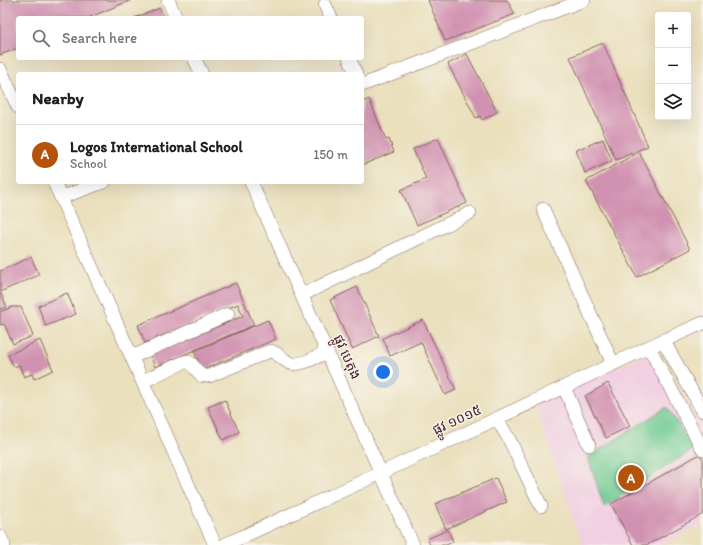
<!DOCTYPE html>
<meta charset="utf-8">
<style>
:root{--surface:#fff;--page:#f6f6f6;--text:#202124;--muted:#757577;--line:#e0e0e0;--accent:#b45309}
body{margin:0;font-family:Itim,"Noto Sans Khmer",sans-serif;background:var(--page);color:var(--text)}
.controls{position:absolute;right:12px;top:12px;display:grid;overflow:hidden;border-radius:4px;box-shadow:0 4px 16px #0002}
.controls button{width:36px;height:36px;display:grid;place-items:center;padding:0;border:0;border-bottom:1px solid var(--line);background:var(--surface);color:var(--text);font:20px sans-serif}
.you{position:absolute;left:383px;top:372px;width:14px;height:14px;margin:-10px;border:3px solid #fff;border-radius:50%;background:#1a73e8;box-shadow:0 0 0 6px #1a73e833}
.badge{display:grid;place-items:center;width:26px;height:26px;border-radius:50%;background:var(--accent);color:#fff;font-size:13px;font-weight:700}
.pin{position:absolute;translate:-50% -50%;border:2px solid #fff;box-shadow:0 1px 4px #0006}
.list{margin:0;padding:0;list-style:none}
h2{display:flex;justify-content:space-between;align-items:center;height:52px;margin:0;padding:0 16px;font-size:17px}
h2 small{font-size:13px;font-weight:400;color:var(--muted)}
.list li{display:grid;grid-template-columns:26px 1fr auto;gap:12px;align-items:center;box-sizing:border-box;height:60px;padding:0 16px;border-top:1px solid var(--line)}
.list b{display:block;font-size:15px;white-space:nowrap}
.list p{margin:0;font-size:13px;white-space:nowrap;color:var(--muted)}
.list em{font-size:13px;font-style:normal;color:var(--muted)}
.icon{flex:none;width:22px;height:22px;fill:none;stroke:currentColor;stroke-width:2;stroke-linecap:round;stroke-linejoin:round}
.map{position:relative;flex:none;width:703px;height:545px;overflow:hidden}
.search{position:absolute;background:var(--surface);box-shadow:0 4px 16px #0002;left:16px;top:16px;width:348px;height:44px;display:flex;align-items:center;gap:10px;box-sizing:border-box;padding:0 14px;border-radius:4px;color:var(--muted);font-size:15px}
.panel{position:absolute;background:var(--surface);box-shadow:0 4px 16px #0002;left:16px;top:72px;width:348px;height:112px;border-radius:4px}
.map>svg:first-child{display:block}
</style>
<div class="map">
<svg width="703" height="545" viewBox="0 0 703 545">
<rect width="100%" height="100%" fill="#f7f3e8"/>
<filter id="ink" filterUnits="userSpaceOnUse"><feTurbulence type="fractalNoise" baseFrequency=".025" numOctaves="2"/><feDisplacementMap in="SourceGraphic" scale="8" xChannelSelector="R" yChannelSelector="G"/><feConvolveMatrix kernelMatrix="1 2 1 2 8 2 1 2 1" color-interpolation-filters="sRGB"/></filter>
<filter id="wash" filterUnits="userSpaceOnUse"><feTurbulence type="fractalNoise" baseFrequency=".012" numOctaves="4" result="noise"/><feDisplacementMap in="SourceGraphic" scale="16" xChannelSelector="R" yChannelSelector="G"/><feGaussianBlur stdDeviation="0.9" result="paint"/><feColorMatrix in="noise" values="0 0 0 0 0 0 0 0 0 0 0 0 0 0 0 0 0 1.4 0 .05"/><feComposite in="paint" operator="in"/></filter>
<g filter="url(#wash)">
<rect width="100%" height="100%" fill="#eae0bd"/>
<!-- built -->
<polygon fill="#f1d0e2" points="656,349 703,431 703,524 660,545 582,545 535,406"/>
<!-- green -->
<polygon fill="#70ca92" stroke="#5d745e" points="667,407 694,449 604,507 588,457"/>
<g id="blocks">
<!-- building -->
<g fill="#d192b1">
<polygon points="0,0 131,0 88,18 18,18 18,48 0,55"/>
<polygon points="428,0 507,0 515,14 445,41"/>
<polygon points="160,8 164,18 134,18"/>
<polygon points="603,43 648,146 616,160 570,57"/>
<polygon points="467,54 497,112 482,120 480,116 476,118 448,64"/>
<polygon points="369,99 386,140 389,139 394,152 362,165 362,102"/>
<polygon points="438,138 467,203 417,225 401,190 426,179 413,149"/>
<polygon points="603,139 612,161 585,173 576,150"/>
<polygon points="639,152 690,249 637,277 586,181"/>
<polygon points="31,257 39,275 0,292 0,271"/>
<polygon points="236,283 254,325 155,367 150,355 243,316 238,304 145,343 138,325"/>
<polygon points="357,287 379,336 352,349 330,300"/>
<polygon points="1,293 7,307 0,310 0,294"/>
<polygon points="67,293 76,314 46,326 38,306"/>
<polygon points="12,307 21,307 33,336 13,344 4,324 0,325 0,312"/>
<polygon points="268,320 276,339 202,370 194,351"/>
<polygon points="423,320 456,390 445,395 421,342 390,356 383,338"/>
<polygon points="40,340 53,370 34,379 32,374 24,377 19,365 14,367 8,355"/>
<polygon points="608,383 630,426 606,438 585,396"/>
<polygon points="225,400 239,432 223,440 208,407"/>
<polygon points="700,454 703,459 703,514 647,545 633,545 611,504"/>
<polygon points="496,478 507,502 446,529 435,504"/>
<polygon points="448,530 453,542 446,545 430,545 427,539"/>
</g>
</g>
</g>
<g filter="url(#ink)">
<use href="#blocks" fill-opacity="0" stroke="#82635e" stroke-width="1"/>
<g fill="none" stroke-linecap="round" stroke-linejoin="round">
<!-- minor casing -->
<g stroke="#82635e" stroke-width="14">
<g id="minor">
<polyline points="168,0 176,18"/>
<polyline points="325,5 331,18"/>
<polyline points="194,58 202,74"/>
<polyline points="349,58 356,74"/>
<polyline points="0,69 18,107"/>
<polyline points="362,85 584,0"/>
<polyline points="54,182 215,545"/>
<polyline points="251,182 413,545"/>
<polyline points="62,197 104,182"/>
<polyline points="543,209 613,364"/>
<polyline points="302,295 470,213"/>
<polyline points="663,340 703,411"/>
<polyline points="649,347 703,450"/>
<polyline points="132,357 228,314"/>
<path d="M 143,381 L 182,363 L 187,361 C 196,366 195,370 202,376 L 209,376 L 270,351 C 278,352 282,360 290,363 C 298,367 319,356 327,352"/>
<polyline points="564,387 589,445"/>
<polyline points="497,419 509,439 541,506"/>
<polyline points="0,536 4,545"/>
<polyline points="224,545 381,473 649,347 703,323"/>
</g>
</g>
<!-- minor -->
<use href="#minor" stroke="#fff" stroke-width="13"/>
</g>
</g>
<g text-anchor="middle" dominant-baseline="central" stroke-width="3" stroke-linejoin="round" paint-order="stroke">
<!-- street labels -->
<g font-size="14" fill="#4a1f2b" stroke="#f7f3e8">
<text transform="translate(347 357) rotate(66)">ផ្លូវ បេតុង</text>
<text transform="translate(457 420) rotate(-25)">ផ្លូវ ១០១៥</text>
</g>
</g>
</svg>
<div class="controls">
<button>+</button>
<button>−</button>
<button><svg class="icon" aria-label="layers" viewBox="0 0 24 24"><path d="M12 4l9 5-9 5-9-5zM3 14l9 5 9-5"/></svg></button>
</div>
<div class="you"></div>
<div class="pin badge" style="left:631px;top:478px">A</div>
<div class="search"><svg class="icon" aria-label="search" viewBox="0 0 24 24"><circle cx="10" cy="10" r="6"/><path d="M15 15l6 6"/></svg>Search here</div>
<section class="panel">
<h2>Nearby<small></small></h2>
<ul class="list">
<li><span class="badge">A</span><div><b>Logos International School</b><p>School</p></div><em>150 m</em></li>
</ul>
</section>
</div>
